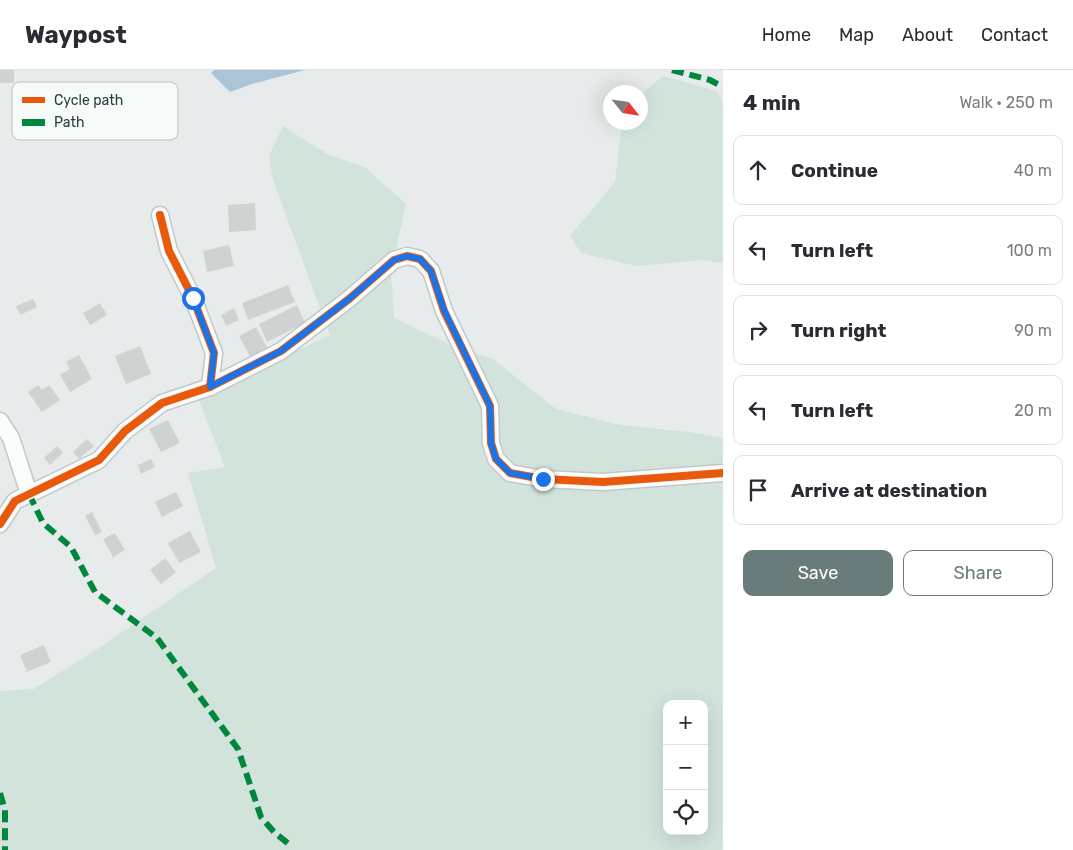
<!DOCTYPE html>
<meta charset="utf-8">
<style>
:root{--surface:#fff;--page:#f2f2f3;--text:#2b2b33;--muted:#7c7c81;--line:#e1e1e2;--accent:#697b7b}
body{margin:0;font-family:Rubik,sans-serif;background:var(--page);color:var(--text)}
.controls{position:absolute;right:15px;bottom:15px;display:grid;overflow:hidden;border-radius:10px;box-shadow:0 5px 20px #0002}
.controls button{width:45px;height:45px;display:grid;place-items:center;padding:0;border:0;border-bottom:1px solid var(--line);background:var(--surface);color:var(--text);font:25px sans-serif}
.compass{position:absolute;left:603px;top:15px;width:45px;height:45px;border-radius:50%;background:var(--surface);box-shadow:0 5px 20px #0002;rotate:120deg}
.stop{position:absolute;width:15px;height:15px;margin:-11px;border:4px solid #1a73e8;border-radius:50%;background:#fff}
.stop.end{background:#1a73e8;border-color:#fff;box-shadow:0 1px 5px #0008}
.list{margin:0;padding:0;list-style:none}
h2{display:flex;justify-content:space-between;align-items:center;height:65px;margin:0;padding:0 20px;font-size:21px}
h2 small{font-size:16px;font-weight:400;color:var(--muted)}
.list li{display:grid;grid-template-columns:32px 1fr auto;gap:15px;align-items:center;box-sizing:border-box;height:70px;margin:0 10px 10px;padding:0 10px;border:1px solid var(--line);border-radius:10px}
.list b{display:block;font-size:19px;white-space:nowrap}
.list em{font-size:16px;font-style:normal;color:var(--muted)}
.actions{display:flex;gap:10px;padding:15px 20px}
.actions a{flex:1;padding:11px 0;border:1px solid var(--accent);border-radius:10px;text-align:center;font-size:18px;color:var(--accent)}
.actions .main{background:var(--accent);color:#fff}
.icon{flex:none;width:28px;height:28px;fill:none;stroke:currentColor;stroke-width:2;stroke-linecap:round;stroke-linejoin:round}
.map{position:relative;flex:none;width:723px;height:780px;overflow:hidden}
header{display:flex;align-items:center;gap:30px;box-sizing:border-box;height:70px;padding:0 25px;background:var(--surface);border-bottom:1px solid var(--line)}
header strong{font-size:24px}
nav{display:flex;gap:28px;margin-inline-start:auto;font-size:18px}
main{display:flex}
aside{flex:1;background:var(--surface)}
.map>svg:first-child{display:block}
</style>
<header>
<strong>Waypost</strong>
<nav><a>Home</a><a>Map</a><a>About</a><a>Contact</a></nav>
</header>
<main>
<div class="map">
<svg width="723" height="780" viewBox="0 0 723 780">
<rect width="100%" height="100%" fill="#e7ebeb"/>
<!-- green -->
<g fill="#d2e3dc" fill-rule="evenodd">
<polygon points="663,6 717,21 723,32 723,193 704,190 636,196 581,183 570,166 615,112 622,53 640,52 641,24"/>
<path d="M 283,56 L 325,83 L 366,98 L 406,134 L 391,202 L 394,248 L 453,276 L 493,289 L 556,339 L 620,355 L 689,362 L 723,368 L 723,780 L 0,780 L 0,621 L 34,619 L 96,580 L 216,498 L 188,403 L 225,397 L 198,328 L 330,265 L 273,110 L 269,86 ZM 667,634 L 704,634 L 704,761 L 667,761 Z"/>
</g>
<!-- water -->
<polygon fill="#abc4d7" points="214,0 305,0 252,14 230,22 211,3"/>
<!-- building -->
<g fill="#ced3d2">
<rect x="0" y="0" width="14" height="13"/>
<polygon points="255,133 256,160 229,162 228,135"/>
<polygon points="229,175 234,196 207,202 203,181"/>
<polygon points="288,215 295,232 248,250 242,233"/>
<polygon points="33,229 37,237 20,245 16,236"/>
<polygon points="100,233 107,245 90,255 83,243"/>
<polygon points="297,235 305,253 267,272 259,254"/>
<polygon points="234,238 239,250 226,256 221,245"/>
<polygon points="256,257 269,281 252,290 239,266"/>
<polygon points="140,276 151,304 126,314 115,286"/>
<polygon points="79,285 92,309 70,322 60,305 70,299 66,292"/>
<polygon points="38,315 42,320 49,315 60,330 42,342 28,322"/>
<polygon points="168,350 180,373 161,382 149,359"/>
<polygon points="87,369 94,376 79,389 73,382"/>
<polygon points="57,376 63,383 50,395 44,388"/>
<polygon points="151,389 155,397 141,404 138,395"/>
<polygon points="176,422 183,436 162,447 155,432"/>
<polygon points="92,442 102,462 95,465 85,446"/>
<polygon points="190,461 201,482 179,493 168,473"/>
<polygon points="115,463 125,480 113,487 103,469"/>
<polygon points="165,488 176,502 161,514 150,500"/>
<polygon points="44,575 51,592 27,602 20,585"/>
</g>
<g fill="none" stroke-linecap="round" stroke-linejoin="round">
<!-- street casing -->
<g stroke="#c4c8c8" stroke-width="19">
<g id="street">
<polyline points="210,317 281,281 349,229 394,190 407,186 420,189 431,201 444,241 490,336 491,373 496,389 510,403 543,409 603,412 723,403"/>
<polyline points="0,351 11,368 29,424"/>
<polyline points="0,454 15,431 99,390 125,361 162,333 210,317 214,283 193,228 169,181 160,145"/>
</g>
</g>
<!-- street -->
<use href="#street" stroke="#fbfcfc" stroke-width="16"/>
<!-- quiet -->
<g stroke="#00873e" stroke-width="6" stroke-dasharray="12 6" stroke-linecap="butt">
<polyline points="672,0 710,10 723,17"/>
<polyline points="29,424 43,453 71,477 95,522 157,568 168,583 238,679 261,747 274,762 290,775"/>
<polyline points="0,723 5,740 5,780"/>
</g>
<!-- cycleway casing -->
<g stroke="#f6faf9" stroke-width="11">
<g id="cycleway">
<polyline points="210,317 281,281 349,229 394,190 407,186 420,189 431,201 444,241 490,336 491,373 496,389 510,403 543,409 603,412 723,403"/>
<polyline points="0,454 15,431 99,390 125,361 162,333 210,317 214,283 193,228 169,181 160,145"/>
</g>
</g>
<!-- cycleway -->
<use href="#cycleway" stroke="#e8590c" stroke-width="8"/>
</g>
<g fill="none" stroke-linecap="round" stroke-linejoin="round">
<!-- route -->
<polyline stroke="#1a73e8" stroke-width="6" points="193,228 214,283 210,317 281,281 349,229 394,190 407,186 420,189 431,201 444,240 490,336 491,373 496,389 510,403 543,409"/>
</g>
<!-- legend -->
<rect x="12" y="12" width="166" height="58" rx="8" fill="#f6faf9" stroke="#b7c2c1" stroke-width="1"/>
<rect x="22" y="27" width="23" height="6" fill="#e8590c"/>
<rect x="22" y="49" width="23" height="7" fill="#00873e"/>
<g font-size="14" fill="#253e3f">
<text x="54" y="35">Cycle path</text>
<text x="54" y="57">Path</text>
</g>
</svg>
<div class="controls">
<button>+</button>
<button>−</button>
<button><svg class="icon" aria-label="locate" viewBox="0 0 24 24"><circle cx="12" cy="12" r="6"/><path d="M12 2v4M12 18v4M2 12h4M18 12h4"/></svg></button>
</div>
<svg class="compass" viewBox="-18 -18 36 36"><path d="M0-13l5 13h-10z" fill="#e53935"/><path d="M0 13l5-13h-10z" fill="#7c7c81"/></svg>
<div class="stop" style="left:193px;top:228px"></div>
<div class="stop end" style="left:543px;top:409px"></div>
</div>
<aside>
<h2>4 min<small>Walk · 250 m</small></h2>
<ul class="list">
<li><svg class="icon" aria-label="ahead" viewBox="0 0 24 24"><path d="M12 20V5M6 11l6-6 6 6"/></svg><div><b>Continue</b></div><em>40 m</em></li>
<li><svg class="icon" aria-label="left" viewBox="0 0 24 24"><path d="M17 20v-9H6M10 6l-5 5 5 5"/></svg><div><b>Turn left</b></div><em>100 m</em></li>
<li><svg class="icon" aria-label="right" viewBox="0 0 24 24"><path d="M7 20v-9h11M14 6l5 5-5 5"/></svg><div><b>Turn right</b></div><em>90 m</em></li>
<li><svg class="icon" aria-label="left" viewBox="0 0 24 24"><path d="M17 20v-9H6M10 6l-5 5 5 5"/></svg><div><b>Turn left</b></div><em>20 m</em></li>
<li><svg class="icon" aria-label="arrive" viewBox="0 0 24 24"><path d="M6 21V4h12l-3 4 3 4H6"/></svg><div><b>Arrive at destination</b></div></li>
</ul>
<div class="actions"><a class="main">Save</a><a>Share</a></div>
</aside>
</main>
